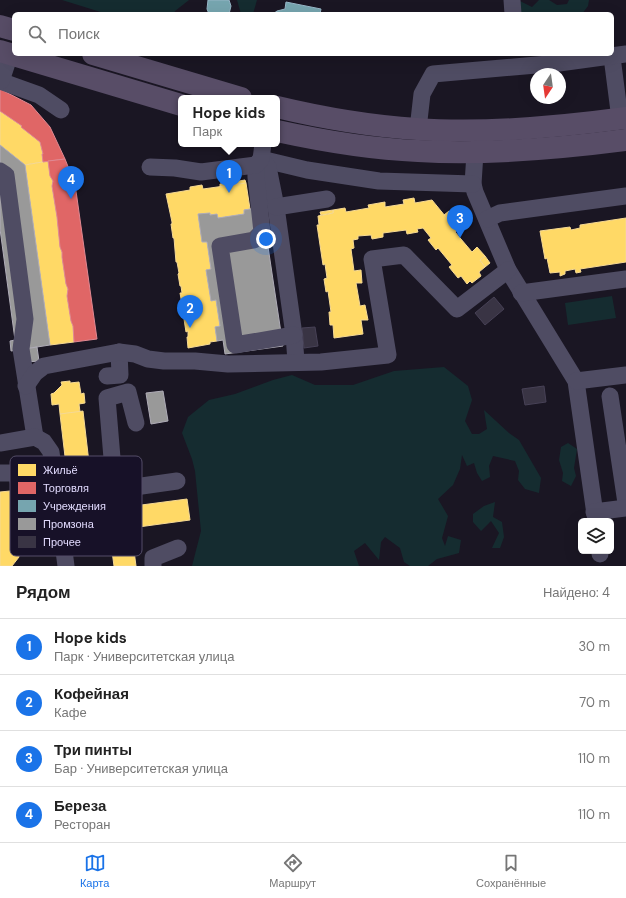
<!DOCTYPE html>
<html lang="ru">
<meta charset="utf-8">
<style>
:root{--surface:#fff;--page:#f2f2f2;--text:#222;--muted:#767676;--line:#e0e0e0;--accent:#1a73e8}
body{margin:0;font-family:"DM Sans",sans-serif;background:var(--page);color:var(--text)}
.controls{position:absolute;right:12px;bottom:12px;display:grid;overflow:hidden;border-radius:6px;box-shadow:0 4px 16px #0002}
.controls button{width:36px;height:36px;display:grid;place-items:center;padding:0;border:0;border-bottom:1px solid var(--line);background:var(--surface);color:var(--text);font:20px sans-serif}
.compass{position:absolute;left:530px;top:68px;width:36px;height:36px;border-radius:50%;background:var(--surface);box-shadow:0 4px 16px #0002;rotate:193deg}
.you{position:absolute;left:266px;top:239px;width:14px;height:14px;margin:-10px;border:3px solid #fff;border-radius:50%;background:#1a73e8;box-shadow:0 0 0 6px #1a73e833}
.badge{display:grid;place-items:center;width:26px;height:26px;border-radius:50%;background:var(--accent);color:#fff;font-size:13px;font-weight:700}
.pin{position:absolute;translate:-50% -33px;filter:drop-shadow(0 1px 2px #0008)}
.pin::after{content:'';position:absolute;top:21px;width:14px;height:12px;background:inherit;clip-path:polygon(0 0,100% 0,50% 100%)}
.popup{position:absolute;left:178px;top:95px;width:102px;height:52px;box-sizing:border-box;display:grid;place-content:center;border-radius:6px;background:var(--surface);filter:drop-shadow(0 1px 3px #0005);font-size:13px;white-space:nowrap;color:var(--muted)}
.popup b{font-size:15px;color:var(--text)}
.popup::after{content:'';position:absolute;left:50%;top:100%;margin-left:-8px;border:8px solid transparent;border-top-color:var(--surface)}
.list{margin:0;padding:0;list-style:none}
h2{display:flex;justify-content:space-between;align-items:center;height:52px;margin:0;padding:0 16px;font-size:17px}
h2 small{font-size:13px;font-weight:400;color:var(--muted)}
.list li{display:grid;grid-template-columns:26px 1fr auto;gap:12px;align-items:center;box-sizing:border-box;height:56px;padding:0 16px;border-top:1px solid var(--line)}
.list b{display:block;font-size:15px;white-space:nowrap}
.list p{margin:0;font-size:13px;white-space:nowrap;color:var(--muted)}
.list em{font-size:13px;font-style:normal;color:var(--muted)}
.icon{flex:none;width:22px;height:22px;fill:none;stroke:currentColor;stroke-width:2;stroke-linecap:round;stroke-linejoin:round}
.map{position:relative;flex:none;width:626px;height:566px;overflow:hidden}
.search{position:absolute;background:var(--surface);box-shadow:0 4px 16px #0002;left:12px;right:12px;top:12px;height:44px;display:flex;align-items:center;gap:10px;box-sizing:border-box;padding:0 14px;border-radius:6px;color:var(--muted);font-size:15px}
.sheet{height:276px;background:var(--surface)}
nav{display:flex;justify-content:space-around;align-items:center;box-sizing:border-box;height:56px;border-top:1px solid var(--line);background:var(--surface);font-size:11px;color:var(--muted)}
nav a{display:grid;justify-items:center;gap:2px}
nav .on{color:var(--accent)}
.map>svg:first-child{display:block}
</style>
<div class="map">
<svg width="626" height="566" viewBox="0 0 626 566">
<rect width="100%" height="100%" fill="#1a1623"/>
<!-- green -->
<g fill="#152c30">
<polygon points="62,0 189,0 175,11 174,14 107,14"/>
<polygon points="237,0 257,0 253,14 241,14"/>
<polygon points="518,0 532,7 539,0 549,0 557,5 567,4 569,0 589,0 588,6 582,14 520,14"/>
<polygon points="612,296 616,318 568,325 565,303"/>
<polygon points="444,367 468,386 472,400 465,421 472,434 479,434 487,429 484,410 509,433 519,440 541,478 539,493 525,489 518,480 519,471 515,461 493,456 489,466 490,477 482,481 477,473 474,463 467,466 462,455 460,469 453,485 438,499 448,516 442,538 445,546 448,536 461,540 459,553 437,559 428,566 410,566 404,562 400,548 385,537 381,542 379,560 365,543 354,551 359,566 192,566 201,531 195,471 192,459 182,433 188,417 209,400 235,394 273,380 292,375 315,385 353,385 394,371"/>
<polygon points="568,443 577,449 574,468 576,476 571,486 562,481 563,473 559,460 561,447"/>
<polygon points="495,502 493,517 502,522 504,537 500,548 492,548 499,533 491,521 481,531 473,522 473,514 484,506"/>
</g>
<!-- homes -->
<g fill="#ffd966" stroke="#f6d993">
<polygon points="0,111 22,126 21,127 40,142 43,154 42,154 43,162 25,165 0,145"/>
<polygon points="48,161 50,176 53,181 52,186 57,217 60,247 62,252 62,257 66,284 68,289 67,296 71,321 73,326 74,342 50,345 25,165"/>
<polygon points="245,180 246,183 220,187 220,184"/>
<polygon points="246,183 250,209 244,210 244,214 218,218 217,214 210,215 210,213 198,214 202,242 207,242 211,269 206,270 211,301 216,300 220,326 215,327 217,341 210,342 210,344 188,348 187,337 188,337 188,331 186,332 184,319 186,318 185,310 183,310 180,293 182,293 181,286 180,286 178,274 179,273 177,262 176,262 174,238 173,238 171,224 172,224 172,222 166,194 190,190 190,187 202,185 203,189"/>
<polygon points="414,198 415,203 432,200 450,222 454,218 462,226 455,232 472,252 477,247 485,256 480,260 485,267 479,272 481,276 472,283 470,281 467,284 461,276 458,278 449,267 452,265 438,248 436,250 428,240 431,238 423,228 417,229 418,232 407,234 406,230 383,233 383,237 372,239 371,235 358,236 358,239 353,240 354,248 351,249 354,271 361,270 362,283 356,283 360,306 365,305 368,320 361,320 363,334 334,338 333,325 330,325 329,312 331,312 328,291 326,292 324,279 327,278 325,264 323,265 317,225 319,225 318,216 333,213 333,210 345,208 346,212 369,208 368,205 385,202 385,207 404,204 403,200"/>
<polygon points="333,210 333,213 321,215 320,212"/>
<polygon points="449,211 454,218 450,222 444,215"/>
<polygon points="626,218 626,262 580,269 581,272 576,273 575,269 565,271 565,274 560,276 560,272 550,273 547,258 545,259 540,231 570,227 571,230 580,228 580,225"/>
<polygon points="485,256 490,263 485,267 480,260"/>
<polygon points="70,381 70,383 79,382 81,394 84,393 85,403 79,404 80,412 60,414 59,404 52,405 51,394 54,393 62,385 61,382"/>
<polygon points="83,411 91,480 68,482 60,414"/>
<polygon points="10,491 19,557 12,566 0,566 0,492"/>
<polygon points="187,499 190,520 131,528 136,566 114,566 110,536 115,536 111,509"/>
</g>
<!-- shops -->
<g fill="#e06666" stroke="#e08993">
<polygon points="0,89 31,105 50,127 65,159 43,162 42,154 43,154 40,142 21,127 22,126 0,111"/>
<polygon points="65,159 75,184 97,339 74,342 73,326 71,321 67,296 68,289 66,284 62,257 62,252 60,247 57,217 52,186 53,181 50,176 48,161"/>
</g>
<!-- public -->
<g fill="#76a5af" stroke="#96b5c6">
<polygon points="208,0 229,0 231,6 229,14 209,14 207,9"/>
<polygon points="286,2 321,9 320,14 273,14 277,11 285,9"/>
</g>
<!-- industry -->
<g fill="#999" stroke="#afacb7">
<polygon points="0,145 25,165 50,345 11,351 10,341 15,340 0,229"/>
<polygon points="262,207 283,346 225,354 223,340 217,341 215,327 220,326 216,300 211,301 206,270 211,269 207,242 202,242 198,214 210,213 210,215 217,214 218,218 244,214 244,210"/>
<polygon points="37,347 39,361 27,362 25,349"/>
<polygon points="163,391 168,421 151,424 146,393"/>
</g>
<!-- building -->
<g fill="#393444" stroke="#474156">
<polygon points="494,297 504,309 485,325 475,313"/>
<polygon points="315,327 318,346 304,348 302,328"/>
<polygon points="544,386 546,402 525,405 522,389"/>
</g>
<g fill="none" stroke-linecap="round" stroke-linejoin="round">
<!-- minor -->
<g stroke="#4f4c63" stroke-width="17">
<polyline points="512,0 513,14"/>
<polyline points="612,57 620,119"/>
<polyline points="0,81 39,95 61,110"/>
<polyline points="1,81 10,54"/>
<polyline points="418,129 422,94 433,74 559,63 626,54"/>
<polyline points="475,153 473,184 475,192 508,270 576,381 596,521"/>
<polyline points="261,159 307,170 379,181 473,184"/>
<polyline points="261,159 268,167 276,207 294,335 296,361"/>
<polyline points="256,165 256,177 262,232 254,240 220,246 235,345 294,335"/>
<polyline points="150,167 175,168 201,172 256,165 261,159 263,144"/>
<polyline points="0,171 6,175 25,319 21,349 35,437"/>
<polyline points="276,207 327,199"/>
<polyline points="487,219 500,213 626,196"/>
<polyline points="521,293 626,279"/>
<polyline points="107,376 120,375 119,352"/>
<polyline points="576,381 626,375"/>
<polyline points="26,386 35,373 44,366 119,352 135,354 148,359 164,361 195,361 228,364 321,362 388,355 372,259 404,255 457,309 508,270"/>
<polyline points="610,396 626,503"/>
<polyline points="0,443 35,437 44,442 51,452 66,566"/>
<polyline points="0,473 17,473 27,543 62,537"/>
<polyline points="112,490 113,470 107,398 128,392 136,423"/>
<polyline points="57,498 177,481"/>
<polyline points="594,512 626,508"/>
<polyline points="600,551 600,554"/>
<polyline points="153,566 153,558 178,548"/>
</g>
<!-- major -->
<g stroke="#584d67" stroke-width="22">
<polyline points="0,26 14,30"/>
<polyline points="0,51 181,105"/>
<polyline points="93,54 241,98"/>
<path d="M 277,107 C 323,118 370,126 417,129 C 485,134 559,127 626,118"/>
<path d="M 277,131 C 323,141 370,149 418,151 C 487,155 557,149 626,140"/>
</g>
</g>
<!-- legend -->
<rect x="10" y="456" width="132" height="100" rx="6" fill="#171128" stroke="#544d68" stroke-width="1"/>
<rect x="18" y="464" width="18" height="12" fill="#ffd966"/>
<rect x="18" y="482" width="18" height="12" fill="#e06666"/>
<rect x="18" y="500" width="18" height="12" fill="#76a5af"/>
<rect x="18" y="518" width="18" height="12" fill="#999"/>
<rect x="18" y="536" width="18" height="12" fill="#393444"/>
<g font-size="11" fill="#e1dafd">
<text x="43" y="474">Жильё</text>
<text x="43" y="492">Торговля</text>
<text x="43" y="510">Учреждения</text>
<text x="43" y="528">Промзона</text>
<text x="43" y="546">Прочее</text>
</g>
</svg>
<div class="controls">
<button><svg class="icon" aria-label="layers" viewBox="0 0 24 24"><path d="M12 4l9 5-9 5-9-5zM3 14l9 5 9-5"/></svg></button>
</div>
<svg class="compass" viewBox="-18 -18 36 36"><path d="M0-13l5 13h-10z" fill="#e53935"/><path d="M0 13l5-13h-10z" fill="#767676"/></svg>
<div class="you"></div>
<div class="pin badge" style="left:229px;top:193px">1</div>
<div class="popup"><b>Hope kids</b>Парк</div>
<div class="pin badge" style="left:190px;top:328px">2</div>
<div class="pin badge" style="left:460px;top:238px">3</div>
<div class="pin badge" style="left:71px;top:199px">4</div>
<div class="search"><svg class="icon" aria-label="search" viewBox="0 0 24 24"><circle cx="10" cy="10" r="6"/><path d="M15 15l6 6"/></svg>Поиск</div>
</div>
<section class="sheet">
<h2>Рядом<small>Найдено: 4</small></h2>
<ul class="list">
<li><span class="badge">1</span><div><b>Hope kids</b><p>Парк · Университетская улица</p></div><em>30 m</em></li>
<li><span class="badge">2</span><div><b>Кофейная</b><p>Кафе</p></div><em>70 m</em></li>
<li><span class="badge">3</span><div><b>Три пинты</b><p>Бар · Университетская улица</p></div><em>110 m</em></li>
<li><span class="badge">4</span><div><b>Береза</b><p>Ресторан</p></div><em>110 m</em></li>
</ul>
</section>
<nav>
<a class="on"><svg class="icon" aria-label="map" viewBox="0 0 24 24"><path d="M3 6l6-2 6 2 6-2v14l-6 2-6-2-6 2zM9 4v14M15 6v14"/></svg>Карта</a>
<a><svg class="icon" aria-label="directions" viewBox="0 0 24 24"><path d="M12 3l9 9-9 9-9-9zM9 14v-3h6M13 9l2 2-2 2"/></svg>Маршрут</a>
<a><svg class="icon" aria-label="saved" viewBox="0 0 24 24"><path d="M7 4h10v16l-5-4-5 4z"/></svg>Сохранённые</a>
</nav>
